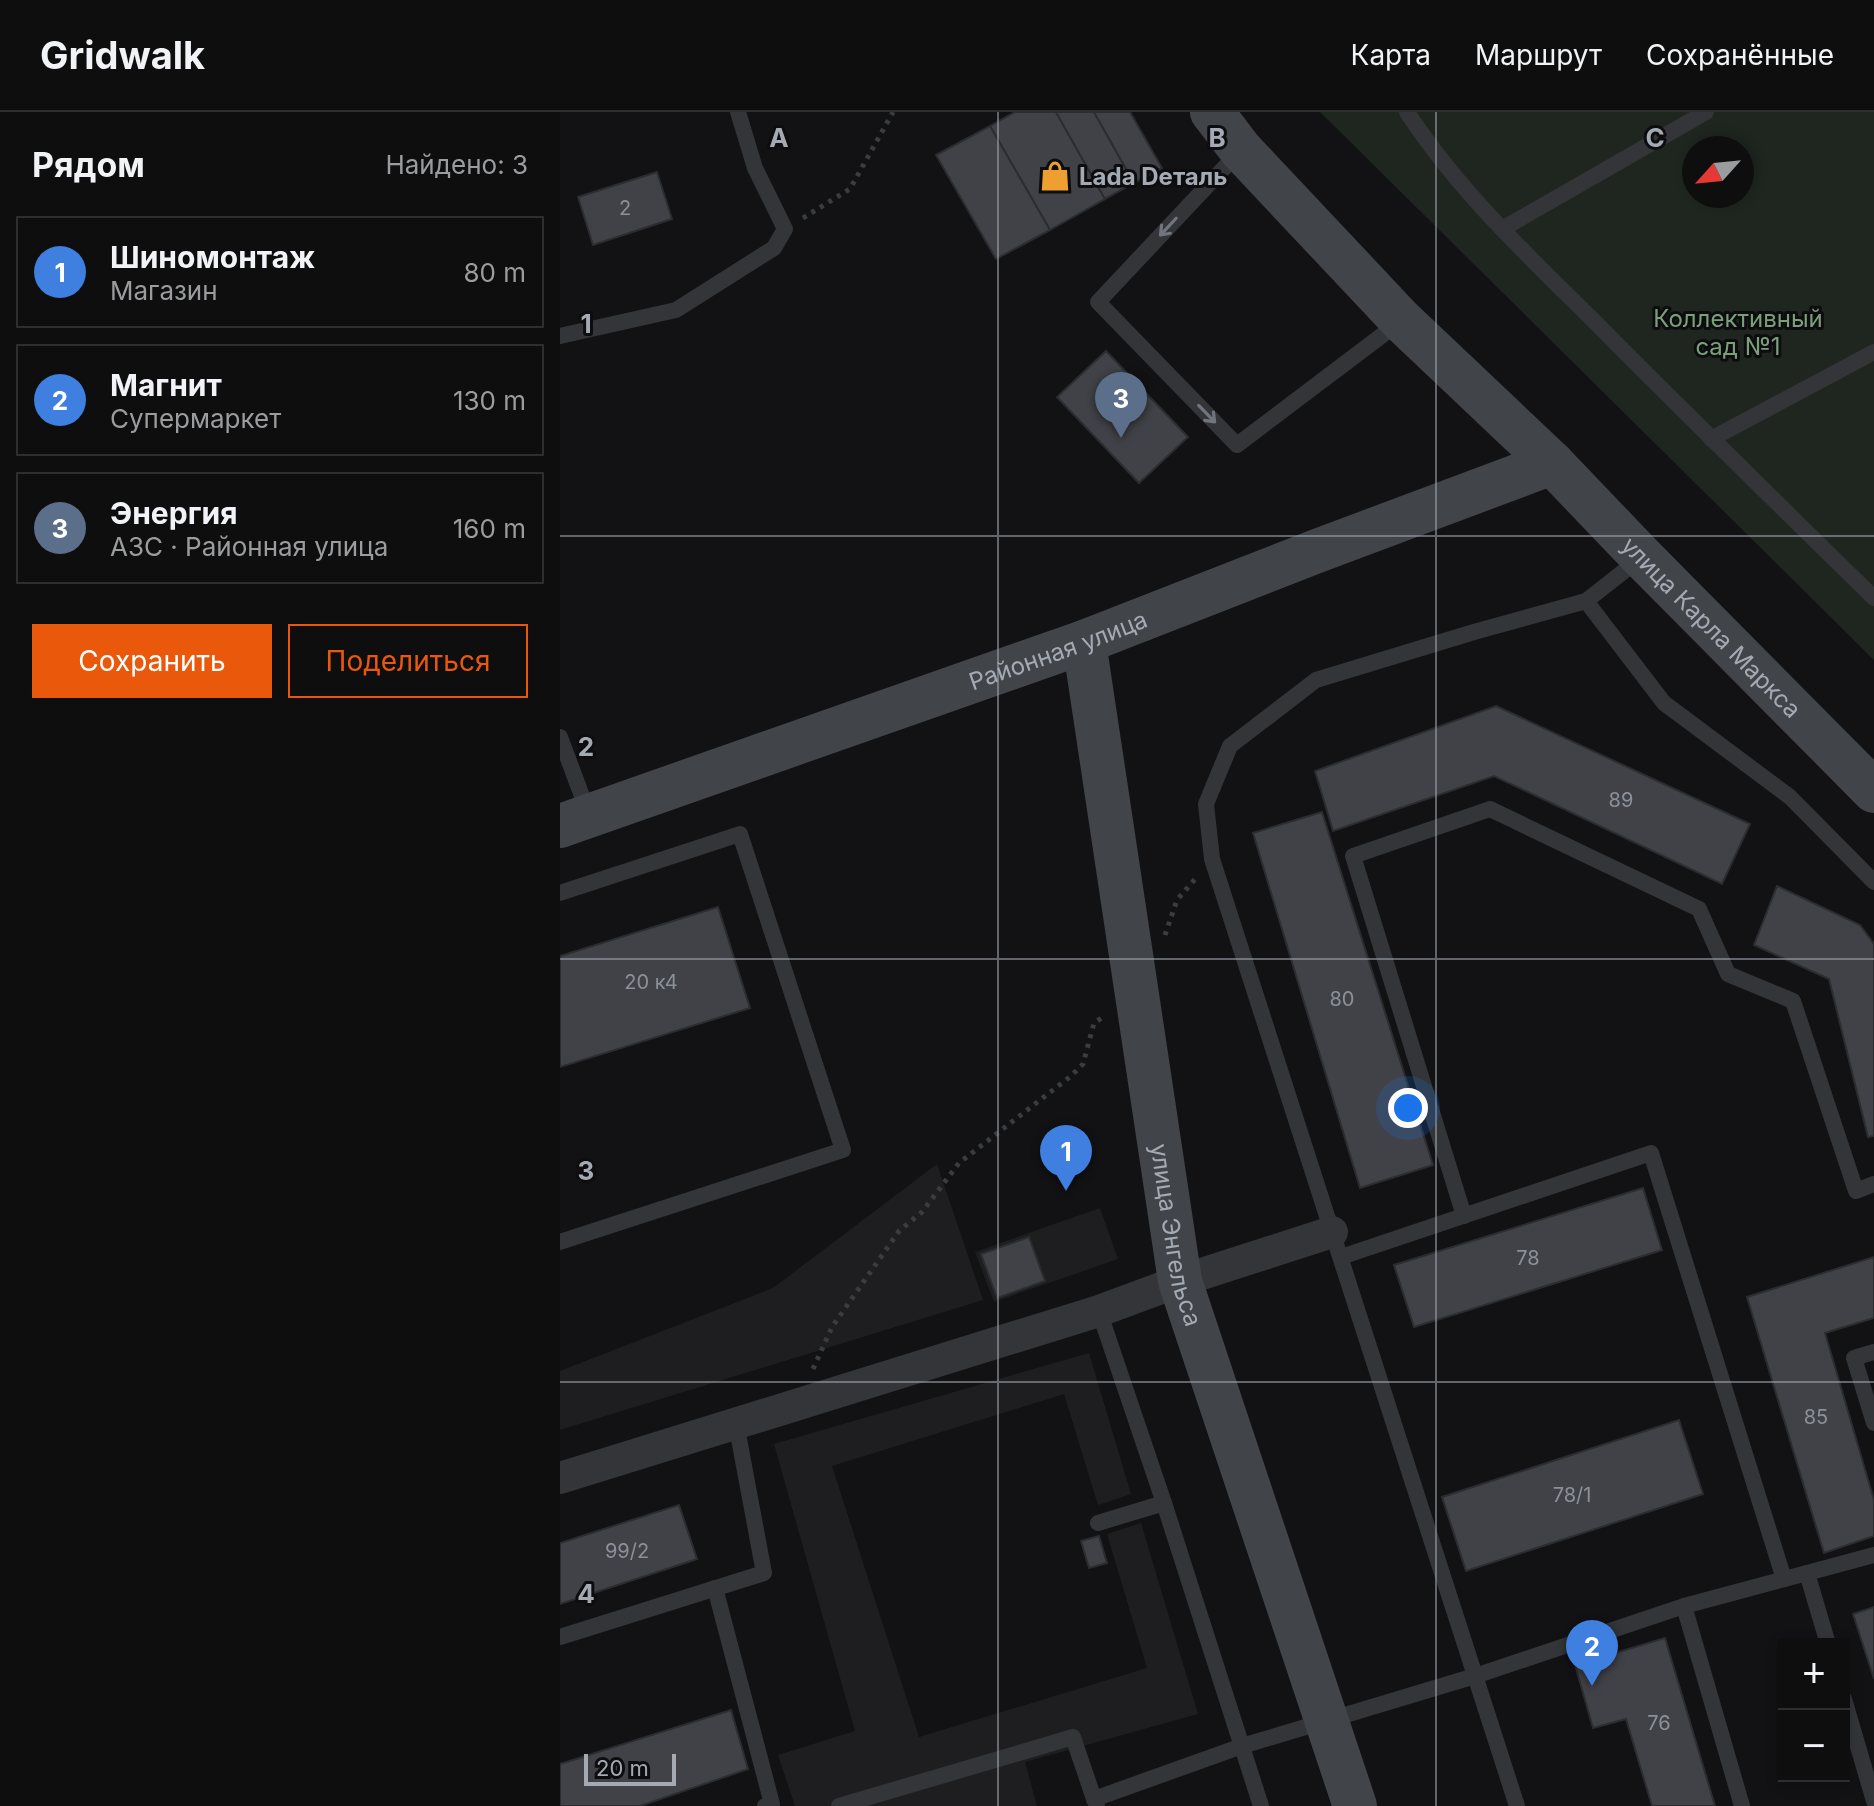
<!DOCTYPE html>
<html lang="ru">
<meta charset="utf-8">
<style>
:root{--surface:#0e0e0f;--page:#171718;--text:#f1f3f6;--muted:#9b9c9e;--line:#2e2e2f;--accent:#ea580c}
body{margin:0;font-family:Inter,sans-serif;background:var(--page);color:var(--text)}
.controls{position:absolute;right:24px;bottom:24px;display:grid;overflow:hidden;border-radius:0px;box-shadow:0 4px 12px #0003}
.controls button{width:72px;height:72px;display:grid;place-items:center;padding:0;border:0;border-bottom:2px solid var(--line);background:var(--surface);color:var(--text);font:40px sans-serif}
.compass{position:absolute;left:1122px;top:24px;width:72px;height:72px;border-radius:50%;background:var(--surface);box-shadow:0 4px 12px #0003;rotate:243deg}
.scale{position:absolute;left:24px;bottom:20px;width:92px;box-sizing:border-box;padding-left:8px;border:4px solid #a4aab4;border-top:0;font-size:22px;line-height:28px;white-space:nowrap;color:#a4aab4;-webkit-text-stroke:6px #0d0d0f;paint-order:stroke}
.you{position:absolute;left:848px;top:996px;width:28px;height:28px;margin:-20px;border:6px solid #fff;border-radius:50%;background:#1a73e8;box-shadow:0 0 0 12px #1a73e833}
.badge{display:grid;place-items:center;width:52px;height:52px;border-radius:50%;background:var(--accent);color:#fff;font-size:26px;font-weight:700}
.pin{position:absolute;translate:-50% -66px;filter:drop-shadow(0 2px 4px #0008)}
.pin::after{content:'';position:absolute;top:42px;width:28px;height:24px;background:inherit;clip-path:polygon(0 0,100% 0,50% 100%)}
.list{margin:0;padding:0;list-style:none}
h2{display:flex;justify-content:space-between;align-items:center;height:104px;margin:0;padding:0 32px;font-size:34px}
h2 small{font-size:26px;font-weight:400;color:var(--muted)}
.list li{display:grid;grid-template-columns:52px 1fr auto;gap:24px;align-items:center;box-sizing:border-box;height:112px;margin:0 16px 16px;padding:0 16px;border:2px solid var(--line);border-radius:0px}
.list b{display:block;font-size:30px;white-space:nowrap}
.list p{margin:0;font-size:26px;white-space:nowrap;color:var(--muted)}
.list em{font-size:26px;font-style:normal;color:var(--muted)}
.actions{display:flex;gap:16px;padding:24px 32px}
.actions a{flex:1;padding:18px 0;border:2px solid var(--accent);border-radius:0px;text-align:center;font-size:28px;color:var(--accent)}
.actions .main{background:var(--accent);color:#fff}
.map{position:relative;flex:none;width:1314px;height:1694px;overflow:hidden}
header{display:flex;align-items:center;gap:48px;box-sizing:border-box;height:112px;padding:0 40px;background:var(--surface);border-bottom:2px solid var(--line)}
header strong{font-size:38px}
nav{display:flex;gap:44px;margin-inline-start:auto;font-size:28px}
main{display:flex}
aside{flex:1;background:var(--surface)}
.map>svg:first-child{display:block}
</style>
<header>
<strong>Gridwalk</strong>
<nav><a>Карта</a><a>Маршрут</a><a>Сохранённые</a></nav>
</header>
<main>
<aside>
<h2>Рядом<small>Найдено: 3</small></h2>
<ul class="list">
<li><span class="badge" style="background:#3f7fe0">1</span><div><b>Шиномонтаж</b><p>Магазин</p></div><em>80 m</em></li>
<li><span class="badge" style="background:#3f7fe0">2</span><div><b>Магнит</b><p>Супермаркет</p></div><em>130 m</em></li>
<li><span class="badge" style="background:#5c6f8a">3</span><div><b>Энергия</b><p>АЗС · Районная улица</p></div><em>160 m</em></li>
</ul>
<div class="actions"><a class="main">Сохранить</a><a>Поделиться</a></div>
</aside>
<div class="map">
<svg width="1314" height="1694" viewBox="0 0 1314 1694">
<rect width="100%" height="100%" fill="#121214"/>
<!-- built -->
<g fill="#1e1e21">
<polygon points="377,1052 423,1188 0,1318 0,1259 213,1176"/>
<polygon points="540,1096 558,1147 434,1190 415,1140"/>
<polygon points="529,1241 571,1382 538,1393 504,1282 272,1354 359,1625 587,1556 547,1422 581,1411 638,1602 465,1650 477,1694 235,1694 218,1643 295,1619 214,1332"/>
</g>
<!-- green -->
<path fill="#1f261f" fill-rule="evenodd" d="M 760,0 L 1314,0 L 1314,548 ZM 1134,36 L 1182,36 L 1182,84 L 1134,84 Z"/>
<!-- building -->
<g fill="#414247" stroke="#2c2d30" stroke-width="2">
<polygon points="455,0 496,0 545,87 490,118 430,14"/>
<polygon points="496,0 534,0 574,71 545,87"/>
<polygon points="534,0 570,0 602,56 574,71"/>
<polygon points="430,14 490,118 436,147 376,43"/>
<polygon points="97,60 112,107 33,133 18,85"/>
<polygon points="546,239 628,325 579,371 497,285"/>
<polygon points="936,594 1190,712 1162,772 934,664 773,719 755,659"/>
<polygon points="762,700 873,1053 800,1076 693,721"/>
<polygon points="1217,774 1300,813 1314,832 1314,1024 1308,1025 1269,867 1194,833"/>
<polygon points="158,795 190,896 0,955 0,844"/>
<polygon points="1083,1076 1102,1138 854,1215 834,1153"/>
<polygon points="469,1125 485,1169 437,1186 421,1142"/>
<polygon points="1314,1145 1314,1206 1265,1221 1314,1388 1314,1424 1264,1441 1187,1185"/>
<polygon points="1119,1308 1143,1382 906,1459 882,1385"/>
<polygon points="119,1393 137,1447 0,1492 0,1431"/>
<polygon points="539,1424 547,1451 529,1456 521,1429"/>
<polygon points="1314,1495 1314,1567 1293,1502"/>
<polygon points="1105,1526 1155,1694 1092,1694 1066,1607 1033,1616 1015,1553"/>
<polygon points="171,1598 188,1657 80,1694 0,1694 0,1652"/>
</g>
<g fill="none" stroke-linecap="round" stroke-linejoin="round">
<!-- path -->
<g stroke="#393c40" stroke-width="5" stroke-dasharray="4 6" stroke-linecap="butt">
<polyline points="243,106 290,77 333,0"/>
<polyline points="605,823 617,788 636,766"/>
<polyline points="253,1257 272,1215 339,1119 362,1100 399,1051 511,964 523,952 534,911 543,905"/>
</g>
<!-- lane -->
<g stroke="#333539" stroke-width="16">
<path d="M 847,0 C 898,78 967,143 1033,208 C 1126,302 1220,394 1314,486"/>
<polyline points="680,39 538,190 677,333 841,209"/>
<polyline points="942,117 1146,0"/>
<polyline points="0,224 116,198 214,136 225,117 195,56 178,0"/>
<polyline points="1151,327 1314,240"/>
<polyline points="1026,489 1104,591 1230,685 1314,770"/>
<polyline points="0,625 29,703"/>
<polyline points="0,781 180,722 283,1038 0,1130"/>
<polyline points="904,1104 793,744 930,697 1139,797 1168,862 1233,889 1296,1079 1314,1072"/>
<polyline points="781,1145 1091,1041 1224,1467"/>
<polyline points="1314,1240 1294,1246 1314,1311"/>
<polyline points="604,1391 701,1694"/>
<polyline points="538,1411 604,1391 539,1199"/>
<polyline points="1247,1461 1268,1532"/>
<polyline points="155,1476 212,1692 205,1694"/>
<polyline points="1124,1494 1182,1694"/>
<polyline points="0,1525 204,1461 176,1311"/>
<polyline points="1284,1587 1314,1689"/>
<polyline points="279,1694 513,1625 534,1687"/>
<polyline points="537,1694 534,1687 682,1634 915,1564 1124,1494 1314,1443"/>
<polyline points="957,1694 652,747 646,692 670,634 756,568 914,520 1026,489 1082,445"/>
</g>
<!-- street -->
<polyline stroke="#333539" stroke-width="32" points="0,1366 539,1199 620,1169 772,1120"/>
<!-- secondary -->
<g stroke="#414449" stroke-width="44">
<path id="s1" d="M 652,0 L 681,38 L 841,208 L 992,351 L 1082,445 L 1314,679"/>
<path id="s2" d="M 524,530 L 620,1169 L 795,1694"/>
<path id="s3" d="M 0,714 L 524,530 L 757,439 L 992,351"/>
</g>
</g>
<!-- one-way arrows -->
<defs><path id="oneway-shaft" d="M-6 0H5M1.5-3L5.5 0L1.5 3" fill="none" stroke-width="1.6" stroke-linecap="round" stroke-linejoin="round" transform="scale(2)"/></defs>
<g stroke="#71757d">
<use href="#oneway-shaft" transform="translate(608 115) rotate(133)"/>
<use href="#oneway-shaft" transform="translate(647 302) rotate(46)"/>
</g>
<!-- grid -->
<path fill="none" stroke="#a4aab4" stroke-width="2" stroke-opacity="0.55" d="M 438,0 L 438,1694M 876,0 L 876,1694M 0,424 L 1314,424M 0,847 L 1314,847M 0,1270 L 1314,1270"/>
<!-- icons -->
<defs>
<g id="shop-bare" transform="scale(2.4)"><path d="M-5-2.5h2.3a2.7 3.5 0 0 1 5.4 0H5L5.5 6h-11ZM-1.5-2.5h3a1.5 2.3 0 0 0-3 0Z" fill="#ed9f31" stroke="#0d0d0f" stroke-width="2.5" paint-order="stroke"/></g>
</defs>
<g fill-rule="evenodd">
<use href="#shop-bare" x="495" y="64"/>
</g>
<g text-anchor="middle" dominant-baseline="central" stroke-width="6" stroke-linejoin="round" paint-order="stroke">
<!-- number labels -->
<g font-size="20" fill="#8b9099">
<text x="65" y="96">2</text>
<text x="1061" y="688">89</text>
<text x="91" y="870">20 к4</text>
<text x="782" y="887">80</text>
<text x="968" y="1146">78</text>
<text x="1256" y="1305">85</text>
<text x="1012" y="1383">78/1</text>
<text x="67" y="1439">99/2</text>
<text x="1099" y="1611">76</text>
</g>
<!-- poi labels -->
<g font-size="24" font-weight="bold" fill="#a4aab4" stroke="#0d0d0f" text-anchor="start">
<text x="519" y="64">Lada Dеталь</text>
</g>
<!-- park labels -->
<g font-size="24" fill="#7c9f7b" stroke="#0d0d0f">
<text x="1178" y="206">Коллективный<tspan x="1178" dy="28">сад №1</tspan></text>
</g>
<!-- street labels -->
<g font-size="24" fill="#a4aab4" stroke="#0d0d0f">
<text stroke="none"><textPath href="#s1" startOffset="718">улица Карла Маркса</textPath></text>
<text stroke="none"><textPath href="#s3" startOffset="528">Районная улица</textPath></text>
<text stroke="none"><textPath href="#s2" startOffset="600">улица Энгельса</textPath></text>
</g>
</g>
<g font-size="26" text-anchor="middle" font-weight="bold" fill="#a4aab4" stroke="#0d0d0f" stroke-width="6" stroke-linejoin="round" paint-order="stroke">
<text x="219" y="35">A</text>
<text x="657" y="35">B</text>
<text x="1095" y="35">C</text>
<text x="26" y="221">1</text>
<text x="26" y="644">2</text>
<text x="26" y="1068">3</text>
<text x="26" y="1491">4</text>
</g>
</svg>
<div class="controls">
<button>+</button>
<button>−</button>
</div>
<svg class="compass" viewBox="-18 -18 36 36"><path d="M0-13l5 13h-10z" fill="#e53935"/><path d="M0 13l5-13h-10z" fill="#9b9c9e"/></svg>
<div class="scale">20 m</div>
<div class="you"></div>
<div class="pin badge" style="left:506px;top:1079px;background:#3f7fe0">1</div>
<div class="pin badge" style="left:1032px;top:1574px;background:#3f7fe0">2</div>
<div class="pin badge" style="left:561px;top:326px;background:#5c6f8a">3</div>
</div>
</main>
